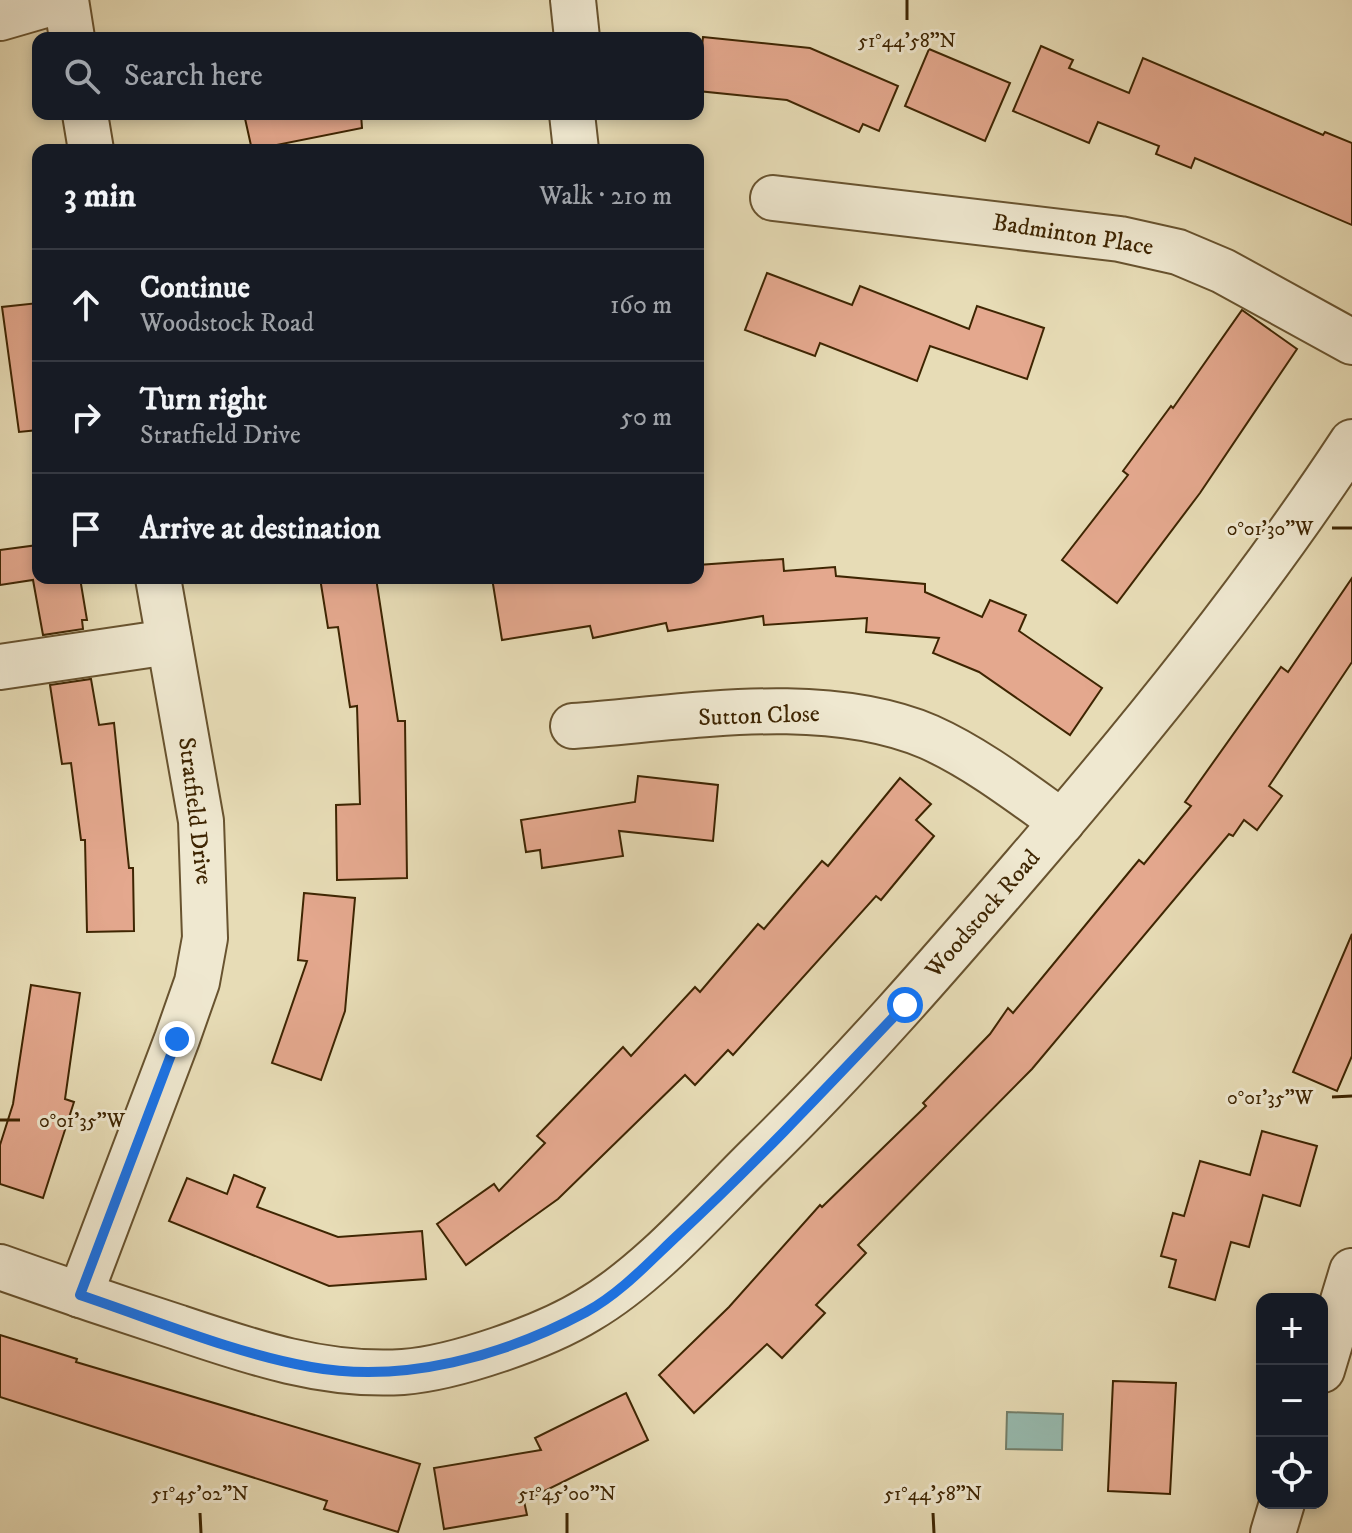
<!DOCTYPE html>
<meta charset="utf-8">
<style>
:root{--surface:#171b24;--page:#242831;--text:#f1f3f6;--muted:#9ea1a6;--line:#363941}
body{margin:0;font-family:"IM FELL DW Pica",serif;background:var(--page);color:var(--text)}
.controls{position:absolute;right:24px;bottom:24px;display:grid;overflow:hidden;border-radius:16px;box-shadow:0 4px 12px #0003}
.controls button{width:72px;height:72px;display:grid;place-items:center;padding:0;border:0;border-bottom:2px solid var(--line);background:var(--surface);color:var(--text);font:40px sans-serif}
.stop{position:absolute;width:24px;height:24px;margin:-18px;border:6px solid #1a73e8;border-radius:50%;background:#fff}
.stop.end{background:#1a73e8;border-color:#fff;box-shadow:0 2px 8px #0008}
.list{margin:0;padding:0;list-style:none}
h2{display:flex;justify-content:space-between;align-items:center;height:104px;margin:0;padding:0 32px;font-size:34px}
h2 small{font-size:26px;font-weight:400;color:var(--muted)}
.list li{display:grid;grid-template-columns:52px 1fr auto;gap:24px;align-items:center;box-sizing:border-box;height:112px;padding:0 32px;border-top:2px solid var(--line)}
.list b{display:block;font-size:30px;white-space:nowrap}
.list p{margin:0;font-size:26px;white-space:nowrap;color:var(--muted)}
.list em{font-size:26px;font-style:normal;color:var(--muted)}
.icon{flex:none;width:44px;height:44px;fill:none;stroke:currentColor;stroke-width:2;stroke-linecap:round;stroke-linejoin:round}
.map{position:relative;flex:none;width:1352px;height:1533px;overflow:hidden}
.search{position:absolute;background:var(--surface);box-shadow:0 4px 12px #0003;left:32px;top:32px;width:672px;height:88px;display:flex;align-items:center;gap:20px;box-sizing:border-box;padding:0 28px;border-radius:16px;color:var(--muted);font-size:30px}
.panel{position:absolute;background:var(--surface);box-shadow:0 4px 12px #0003;left:32px;top:144px;width:672px;height:440px;border-radius:16px}
.map>svg:first-child{display:block}
</style>
<div class="map">
<svg width="1352" height="1533" viewBox="0 0 1352 1533">
<rect width="100%" height="100%" fill="#e7dcb6"/>
<filter id="stains"><feTurbulence type="fractalNoise" baseFrequency=".0025" numOctaves="4"/><feColorMatrix values="0 0 0 0 .2 0 0 0 0 .09 0 0 0 0 .02 0 0 0 .5 -.17"/></filter>
<radialGradient id="worn" r=".72"><stop offset=".6" stop-color="#630" stop-opacity="0"/><stop offset="1" stop-color="#630" stop-opacity=".3"/></radialGradient>
<!-- water -->
<polygon fill="#97bbb0" stroke="#737f6a" stroke-width="2" points="1007,1412 1063,1414 1062,1450 1006,1449"/>
<!-- building -->
<g fill="#e4a88e" stroke="#3e2502" stroke-width="2">
<polygon points="703,37 810,48 898,86 879,131 863,124 859,132 787,100 698,91"/>
<polygon points="1041,46 1073,60 1069,68 1129,93 1143,58 1323,135 1325,132 1352,143 1352,225 1195,158 1191,168 1156,154 1159,146 1098,122 1089,143 1013,111"/>
<polygon points="929,49 1010,83 985,141 905,106"/>
<polygon points="244,114 361,114 362,128 252,150"/>
<polygon points="767,273 852,305 860,286 969,329 977,306 1044,328 1027,379 930,346 917,381 820,343 815,356 745,330"/>
<polygon points="38,303 38,430 19,432 2,307"/>
<polygon points="1242,310 1297,349 1200,493 1117,603 1062,560 1128,475 1123,471 1171,406 1173,408"/>
<polygon points="38,545 38,578 80,578 87,620 82,620 83,629 43,635 33,580 0,585 0,550"/>
<polygon points="783,559 784,571 835,567 836,576 925,584 925,592 982,617 990,600 1026,615 1019,631 1102,688 1070,735 979,672 933,653 939,638 866,632 867,618 764,625 763,616 668,631 666,623 593,638 590,626 502,640 492,578 698,578 698,565"/>
<polygon points="320,578 376,578 398,721 405,721 407,878 337,880 336,805 360,804 357,706 350,707 338,627 328,628"/>
<polygon points="1352,578 1352,662 1269,786 1282,796 1257,830 1244,820 1233,836 1229,834 1032,1069 858,1245 866,1253 816,1305 825,1313 782,1358 767,1344 694,1413 659,1375 729,1307 820,1205 822,1207 926,1106 923,1103 990,1034 1008,1008 1013,1013 1139,860 1144,864 1191,806 1185,802 1281,667 1288,672"/>
<polygon points="91,679 99,725 114,723 129,868 133,868 134,931 87,932 85,840 81,840 71,763 62,764 50,685"/>
<polygon points="638,776 718,785 713,841 619,831 623,856 542,868 540,850 526,852 521,820 635,802"/>
<polygon points="900,778 931,804 916,820 934,836 881,900 876,896 733,1055 728,1050 695,1085 685,1075 558,1199 466,1265 437,1224 494,1184 499,1191 545,1143 537,1136 623,1047 631,1056 695,987 700,992 758,924 764,929 822,861 828,866"/>
<polygon points="304,893 355,898 345,1011 321,1080 272,1063 307,961 298,960"/>
<polygon points="1352,934 1352,1056 1337,1091 1293,1072"/>
<polygon points="31,985 80,993 65,1099 74,1102 43,1198 0,1184 0,1145 13,1104"/>
<polygon points="1262,1131 1317,1146 1300,1206 1263,1195 1249,1247 1231,1242 1215,1300 1169,1287 1176,1260 1161,1256 1173,1213 1184,1216 1200,1161 1250,1175"/>
<polygon points="234,1175 265,1188 257,1207 338,1237 422,1231 426,1279 329,1286 169,1221 187,1178 227,1194"/>
<polygon points="0,1335 77,1359 76,1362 420,1464 398,1532 324,1509 327,1501 0,1397"/>
<polygon points="1113,1381 1176,1383 1170,1494 1108,1491"/>
<polygon points="626,1393 648,1440 524,1501 527,1515 444,1529 434,1468 541,1450 535,1438"/>
</g>
<g fill="none" stroke-linecap="round" stroke-linejoin="round">
<!-- minor casing -->
<g stroke="#68532f" stroke-width="48">
<g id="minor">
<polyline points="66,0 72,38"/>
<polyline points="573,0 577,38"/>
<polyline points="0,18 62,0"/>
<polyline points="85,114 91,150"/>
<polyline points="572,114 576,150"/>
<polyline points="773,198 1120,239 1178,252 1223,271 1352,342"/>
<polyline points="0,667 169,642"/>
<path d="M 573,726 C 684,718 823,692 929,737 C 976,758 1020,792 1062,822"/>
<path d="M 0,1267 C 59,1288 118,1308 177,1327 C 251,1352 324,1377 403,1372 C 455,1368 544,1337 588,1310 C 651,1273 708,1206 760,1155 C 854,1063 939,965 1025,865 C 1141,730 1254,591 1352,442"/>
<polyline points="80,1295 177,1039 197,982 205,938 201,821 158,578"/>
<polyline points="1322,1370 1352,1271"/>
<polyline points="1273,1533 1282,1503"/>
</g>
</g>
<!-- minor -->
<use href="#minor" stroke="#efe8d0" stroke-width="44"/>
</g>
<g fill="none" stroke-linecap="round" stroke-linejoin="round">
<!-- route -->
<path stroke="#1a73e8" stroke-width="10" d="M 177,1039 L 80,1295 C 155,1320 233,1353 311,1367 C 404,1384 504,1356 586,1312 C 621,1293 650,1261 679,1234 C 758,1161 831,1083 905,1005"/>
</g>
<!-- ticks -->
<path fill="none" stroke="#3e2502" stroke-width="3" d="M 907,0 L 907,20M 1332,528 L 1352,528M 1332,1097 L 1352,1096M 0,1120 L 20,1120M 200,1513 L 201,1533M 567,1513 L 567,1533M 933,1513 L 934,1533"/>
<g text-anchor="middle" dominant-baseline="central" stroke-width="6" stroke-linejoin="round" paint-order="stroke">
<!-- street labels -->
<g font-size="24" fill="#3e2502" stroke="#efe8d0">
<text transform="translate(1073 235) rotate(9)">Badminton Place</text>
<text transform="translate(759 716) rotate(-2)">Sutton Close</text>
<text transform="translate(195 811) rotate(83)">Stratfield Drive</text>
<text transform="translate(983 914) rotate(-49)">Woodstock Road</text>
</g>
</g>
<g font-size="20" text-anchor="middle" fill="#3e2502" stroke="#efe8d0" stroke-width="6" stroke-linejoin="round" paint-order="stroke">
<text x="907" y="47">51°44'58"N</text>
<text x="1270" y="535">0°01'30"W</text>
<text x="1270" y="1104">0°01'35"W</text>
<text x="82" y="1127">0°01'35"W</text>
<text x="200" y="1500">51°45'02"N</text>
<text x="567" y="1500">51°45'00"N</text>
<text x="933" y="1500">51°44'58"N</text>
</g>
<rect width="100%" height="100%" filter="url(#stains)"/>
<rect width="100%" height="100%" fill="url(#worn)"/>
</svg>
<div class="controls">
<button>+</button>
<button>−</button>
<button><svg class="icon" aria-label="locate" viewBox="0 0 24 24"><circle cx="12" cy="12" r="6"/><path d="M12 2v4M12 18v4M2 12h4M18 12h4"/></svg></button>
</div>
<div class="stop" style="left:905px;top:1005px"></div>
<div class="stop end" style="left:177px;top:1039px"></div>
<div class="search"><svg class="icon" aria-label="search" viewBox="0 0 24 24"><circle cx="10" cy="10" r="6"/><path d="M15 15l6 6"/></svg>Search here</div>
<section class="panel">
<h2>3 min<small>Walk · 210 m</small></h2>
<ul class="list">
<li><svg class="icon" aria-label="ahead" viewBox="0 0 24 24"><path d="M12 20V5M6 11l6-6 6 6"/></svg><div><b>Continue</b><p>Woodstock Road</p></div><em>160 m</em></li>
<li><svg class="icon" aria-label="right" viewBox="0 0 24 24"><path d="M7 20v-9h11M14 6l5 5-5 5"/></svg><div><b>Turn right</b><p>Stratfield Drive</p></div><em>50 m</em></li>
<li><svg class="icon" aria-label="arrive" viewBox="0 0 24 24"><path d="M6 21V4h12l-3 4 3 4H6"/></svg><div><b>Arrive at destination</b></div></li>
</ul>
</section>
</div>
